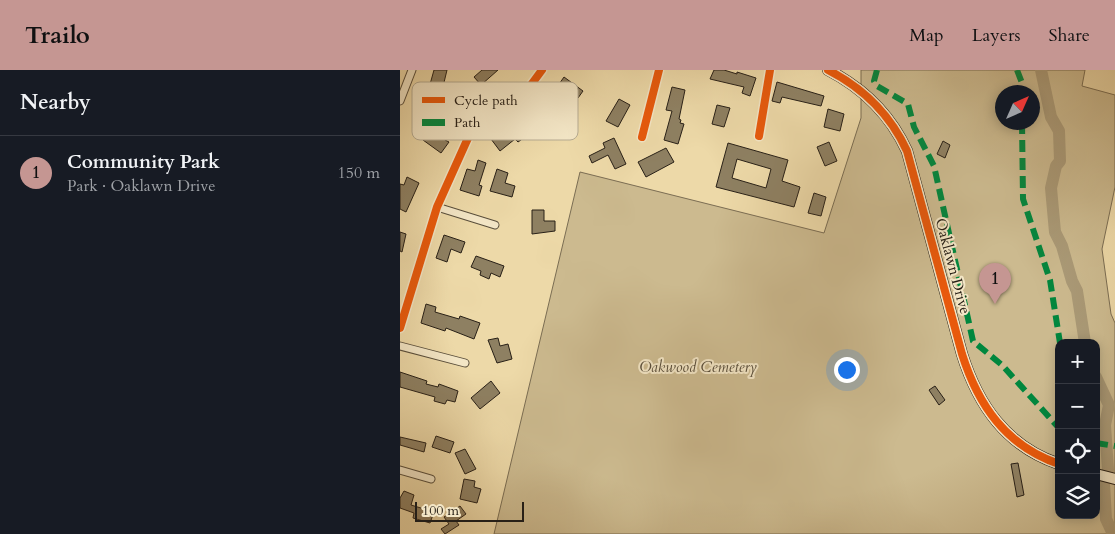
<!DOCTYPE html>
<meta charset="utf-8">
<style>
:root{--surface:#171b24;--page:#242831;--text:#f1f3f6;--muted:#9ea1a6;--line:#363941;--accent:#c59692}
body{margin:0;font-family:Cardo,serif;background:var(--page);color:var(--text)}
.controls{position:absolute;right:15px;bottom:15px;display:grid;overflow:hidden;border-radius:10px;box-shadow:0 2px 12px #0003}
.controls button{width:45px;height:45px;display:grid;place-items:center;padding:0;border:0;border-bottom:1px solid var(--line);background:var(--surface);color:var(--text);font:25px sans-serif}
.compass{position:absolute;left:595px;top:15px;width:45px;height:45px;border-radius:50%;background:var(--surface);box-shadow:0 2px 12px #0003;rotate:45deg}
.scale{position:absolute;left:15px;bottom:12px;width:109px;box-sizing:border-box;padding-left:5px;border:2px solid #282017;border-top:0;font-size:14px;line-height:18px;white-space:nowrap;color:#282017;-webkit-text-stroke:4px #f3e6c6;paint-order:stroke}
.you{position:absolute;left:446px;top:299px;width:18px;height:18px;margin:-12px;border:4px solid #fff;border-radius:50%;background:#1a73e8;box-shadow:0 0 0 8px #1a73e833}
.badge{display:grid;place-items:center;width:32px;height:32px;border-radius:50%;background:var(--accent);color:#111;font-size:16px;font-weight:700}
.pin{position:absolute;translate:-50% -41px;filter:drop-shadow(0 1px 2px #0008)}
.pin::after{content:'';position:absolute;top:26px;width:18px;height:15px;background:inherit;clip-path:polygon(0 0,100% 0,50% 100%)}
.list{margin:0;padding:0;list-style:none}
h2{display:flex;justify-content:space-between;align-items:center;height:65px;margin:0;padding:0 20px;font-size:21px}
h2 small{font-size:16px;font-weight:400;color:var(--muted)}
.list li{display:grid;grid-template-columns:32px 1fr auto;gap:15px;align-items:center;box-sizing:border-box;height:75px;padding:0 20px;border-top:1px solid var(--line)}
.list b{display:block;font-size:19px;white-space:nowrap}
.list p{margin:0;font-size:16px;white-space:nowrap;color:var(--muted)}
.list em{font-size:16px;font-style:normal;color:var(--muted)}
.icon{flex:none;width:28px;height:28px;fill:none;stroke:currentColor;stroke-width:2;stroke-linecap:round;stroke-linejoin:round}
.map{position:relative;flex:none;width:715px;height:464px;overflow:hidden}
header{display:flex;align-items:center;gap:30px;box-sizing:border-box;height:70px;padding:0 25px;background:var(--accent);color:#111}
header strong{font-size:24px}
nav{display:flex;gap:28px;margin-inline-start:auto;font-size:18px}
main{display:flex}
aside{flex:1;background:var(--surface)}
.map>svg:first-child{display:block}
</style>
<header>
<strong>Trailo</strong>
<nav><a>Map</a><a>Layers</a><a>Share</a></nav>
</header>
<main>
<aside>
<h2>Nearby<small></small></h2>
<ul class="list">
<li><span class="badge">1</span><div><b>Community Park</b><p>Park · Oaklawn Drive</p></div><em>150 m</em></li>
</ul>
</aside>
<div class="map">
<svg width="715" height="464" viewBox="0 0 715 464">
<rect width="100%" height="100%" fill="#edd9a8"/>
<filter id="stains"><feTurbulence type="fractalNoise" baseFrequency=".004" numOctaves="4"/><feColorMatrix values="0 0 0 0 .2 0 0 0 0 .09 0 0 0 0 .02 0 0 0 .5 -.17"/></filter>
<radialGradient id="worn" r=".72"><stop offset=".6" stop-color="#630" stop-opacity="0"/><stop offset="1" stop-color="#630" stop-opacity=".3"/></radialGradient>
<!-- green -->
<path fill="#ccba8f" stroke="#7a6d53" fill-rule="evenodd" d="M 461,0 L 685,0 L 682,16 L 715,25 L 715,117 L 702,179 L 711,244 L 715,253 L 715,464 L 94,464 L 180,102 L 424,163 L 461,48 ZM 602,22 L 632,22 L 632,52 L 602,52 ZM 659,273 L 696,273 L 696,445 L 659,445 Z"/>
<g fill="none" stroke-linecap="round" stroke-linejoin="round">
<!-- river -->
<g stroke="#aa9a77" stroke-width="12">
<polyline points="641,0 651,47 659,61 660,91 656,96 651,118 655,162 662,176 672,211 677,221 685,273"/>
<polyline points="696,307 709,335 705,355 708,400"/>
<polyline points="704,413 706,449 713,464"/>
</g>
</g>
<!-- building -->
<g fill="#8e8062" stroke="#282017" fill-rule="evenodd">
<polygon points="34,0 47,0 40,29 27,25"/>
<polygon points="82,0 98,0 81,15 74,7"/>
<polygon points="314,0 324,0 337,4 337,2 356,8 350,26 342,23 344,17 310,9"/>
<polygon points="164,7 183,21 178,28 169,22 160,34 150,27"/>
<polygon points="377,12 424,26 421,36 382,27 380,33 372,31"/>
<polygon points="272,17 285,20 279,49 281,50 280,53 284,54 278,74 264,70 272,41 266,40"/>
<polygon points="219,29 230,35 218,57 206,51"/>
<polygon points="142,30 163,56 166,54 170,58 163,64 160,59 156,62 148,53 143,57 138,50 124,60 128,65 118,72 115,69 100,81 91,69"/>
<polygon points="317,35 330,38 324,57 312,54"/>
<polygon points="428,39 444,44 440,61 424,57"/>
<polygon points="36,42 55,56 45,70 49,72 41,83 23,70 35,53 31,50"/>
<polygon points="214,68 226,94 215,99 208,85 192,93 189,86 205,78 203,73"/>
<polygon points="543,71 550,75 545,88 537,84"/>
<polygon points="429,72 437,91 425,96 417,77"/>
<path d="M 328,73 L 388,90 L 382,111 L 400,117 L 394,137 L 316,117 ZM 337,89 L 371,99 L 366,118 L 332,108 Z"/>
<polygon points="266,78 274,92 246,107 238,92"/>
<polygon points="78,90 86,93 79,115 82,116 79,126 60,120 67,99 75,101"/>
<polygon points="97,99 108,103 105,113 115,116 112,127 90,121"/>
<polygon points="7,107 19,113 6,142 0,139 0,114 4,115"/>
<polygon points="414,123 426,127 421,146 408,143"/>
<polygon points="132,140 144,140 144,151 155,151 155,161 132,164"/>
<polygon points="0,162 6,164 2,182 0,181"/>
<polygon points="44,165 65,172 61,183 51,179 47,192 36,188"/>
<polygon points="76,186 104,196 100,207 91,203 89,209 80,205 81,201 71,197"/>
<polygon points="26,234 36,237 35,242 59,249 60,246 80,253 74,269 46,258 45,261 21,253"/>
<polygon points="98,268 100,276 108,274 112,289 97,293 88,270"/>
<polygon points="0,302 27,311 26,314 38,317 39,314 58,321 55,332 47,330 45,334 34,331 35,327 0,317"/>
<polygon points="91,311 100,323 80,339 71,328"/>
<polygon points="535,316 545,330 539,335 529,320"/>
<polygon points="36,366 54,372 50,383 32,377"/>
<polygon points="0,367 26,373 24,382 0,375"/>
<polygon points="65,379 76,399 65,404 55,383"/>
<polygon points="618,393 624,425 617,427 611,394"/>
<polygon points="64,409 75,411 74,417 81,419 77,433 60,429"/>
<polygon points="4,421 14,425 11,435 34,442 30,453 13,448 14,443 0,438 0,428"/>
<polygon points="60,436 66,444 56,451 59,455 45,464 41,459 49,454 44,447"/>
</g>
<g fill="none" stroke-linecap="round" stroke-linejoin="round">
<!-- street casing -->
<g stroke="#594e3b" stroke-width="9">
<g id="street">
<polyline points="0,31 12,0"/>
<polyline points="359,66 370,0"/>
<polyline points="242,67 259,0"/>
<polyline points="37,137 95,155"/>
<polyline points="0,258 37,137 68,68 86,47 128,19 142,0"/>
<polyline points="0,276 65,293"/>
<polyline points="0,400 31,409"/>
</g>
</g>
<!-- secondary casing -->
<g stroke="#282017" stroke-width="12">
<g id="secondary">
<path d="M 428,0 C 463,18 490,44 507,81 L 562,284 C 578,335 606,376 659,394"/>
<polyline points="696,404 715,409"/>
</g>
</g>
<!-- street -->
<use href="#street" stroke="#f3e6c6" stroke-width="7"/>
<!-- secondary -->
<use href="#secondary" stroke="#f3e6c6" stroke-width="10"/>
<!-- quiet -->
<g stroke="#00873e" stroke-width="6" stroke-dasharray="12 6" stroke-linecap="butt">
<polyline points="477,0 474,11 477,16 508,34 514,57 534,96 573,271 602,295 659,358"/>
<polyline points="617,0 622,13 622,22"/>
<polyline points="622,52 623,129 650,210 660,273"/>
<polyline points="696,373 715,376"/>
</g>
<!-- cycleway casing -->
<g stroke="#f3e6c6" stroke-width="11">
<g id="cycleway">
<path d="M 428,0 C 463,18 490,44 507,81 L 562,284 C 578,335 606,376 659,394"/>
<polyline points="359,66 370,0"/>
<polyline points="242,67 259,0"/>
<polyline points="0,258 37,137 68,68 86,47 128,19 142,0"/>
</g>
</g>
<!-- cycleway -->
<use href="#cycleway" stroke="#e8590c" stroke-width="8"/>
</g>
<g text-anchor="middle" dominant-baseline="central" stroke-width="4" stroke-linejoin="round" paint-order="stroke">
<!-- street labels -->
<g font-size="15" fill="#282017" stroke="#f3e6c6">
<text transform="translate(553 196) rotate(75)">Oaklawn Drive</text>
</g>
<!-- park labels -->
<g font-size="15" font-style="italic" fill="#594e3b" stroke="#f3e6c6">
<text x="298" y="297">Oakwood Cemetery</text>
</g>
</g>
<!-- legend -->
<rect x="12" y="12" width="166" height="58" rx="8" fill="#f3e6c6" stroke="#b6ab92" stroke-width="1"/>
<rect x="22" y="27" width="23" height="6" fill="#e8590c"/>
<rect x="22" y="49" width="23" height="7" fill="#00873e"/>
<g font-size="14" fill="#282017">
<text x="54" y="35">Cycle path</text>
<text x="54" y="57">Path</text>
</g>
<rect width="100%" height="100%" filter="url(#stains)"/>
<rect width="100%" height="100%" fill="url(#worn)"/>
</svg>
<div class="controls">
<button>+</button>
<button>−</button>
<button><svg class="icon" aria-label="locate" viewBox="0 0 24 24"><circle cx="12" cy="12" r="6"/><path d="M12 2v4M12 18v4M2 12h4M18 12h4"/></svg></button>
<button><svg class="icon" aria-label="layers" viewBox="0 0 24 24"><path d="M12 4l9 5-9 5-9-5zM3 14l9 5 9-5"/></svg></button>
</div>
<svg class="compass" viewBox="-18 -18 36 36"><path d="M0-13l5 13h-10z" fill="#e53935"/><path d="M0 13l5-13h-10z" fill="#9ea1a6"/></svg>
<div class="scale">100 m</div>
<div class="you"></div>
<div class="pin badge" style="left:595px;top:234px">1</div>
</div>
</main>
